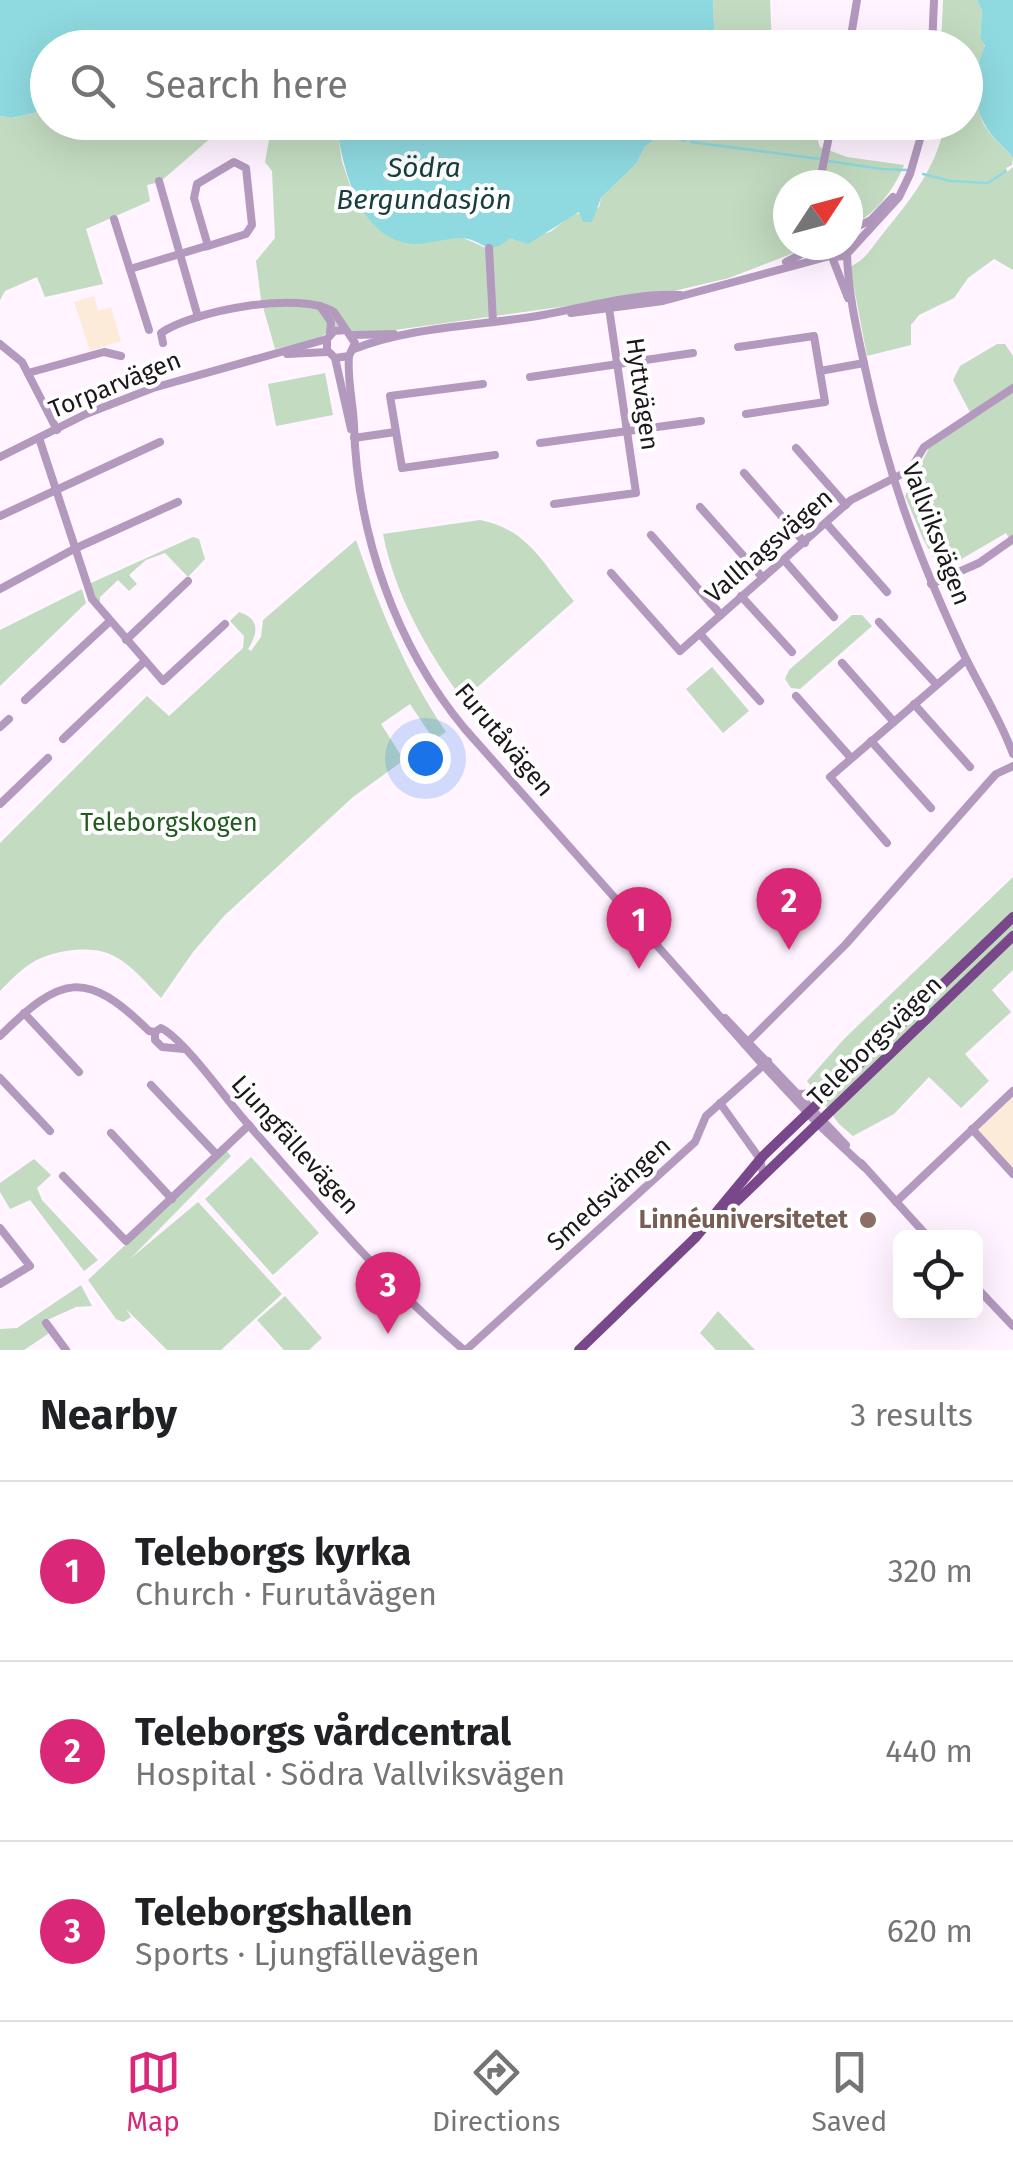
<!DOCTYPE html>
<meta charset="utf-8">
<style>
:root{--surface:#fff;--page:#f6f6f6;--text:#202124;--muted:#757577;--line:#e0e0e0;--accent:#db2777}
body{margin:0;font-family:"Fira Sans",sans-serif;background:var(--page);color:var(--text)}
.controls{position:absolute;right:30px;bottom:30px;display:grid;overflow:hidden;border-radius:15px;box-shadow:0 10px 40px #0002}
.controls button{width:90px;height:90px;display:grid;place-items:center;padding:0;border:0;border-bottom:2px solid var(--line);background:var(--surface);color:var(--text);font:50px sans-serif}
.compass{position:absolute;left:773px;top:170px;width:90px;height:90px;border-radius:50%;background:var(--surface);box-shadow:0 10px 40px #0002;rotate:54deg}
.you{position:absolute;left:425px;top:758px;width:35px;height:35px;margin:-25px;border:8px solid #fff;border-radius:50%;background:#1a73e8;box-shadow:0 0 0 15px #1a73e833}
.badge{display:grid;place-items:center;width:65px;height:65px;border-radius:50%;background:var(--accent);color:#fff;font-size:32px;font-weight:700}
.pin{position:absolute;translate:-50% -82px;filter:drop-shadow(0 2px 5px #0008)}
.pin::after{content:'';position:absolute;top:52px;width:35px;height:30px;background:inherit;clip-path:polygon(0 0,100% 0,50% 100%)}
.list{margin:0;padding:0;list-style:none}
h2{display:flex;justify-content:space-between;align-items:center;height:130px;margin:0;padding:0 40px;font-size:42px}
h2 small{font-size:32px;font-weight:400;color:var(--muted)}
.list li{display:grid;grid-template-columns:65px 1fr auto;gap:30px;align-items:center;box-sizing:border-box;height:180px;padding:0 40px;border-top:2px solid var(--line)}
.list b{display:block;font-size:38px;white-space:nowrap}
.list p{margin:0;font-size:32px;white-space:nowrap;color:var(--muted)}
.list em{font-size:32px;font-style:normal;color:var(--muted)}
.icon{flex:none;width:55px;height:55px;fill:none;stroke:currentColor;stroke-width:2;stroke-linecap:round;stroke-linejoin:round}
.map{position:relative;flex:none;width:1013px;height:1350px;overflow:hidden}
.search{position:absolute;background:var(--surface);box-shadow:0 10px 40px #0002;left:30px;right:30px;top:30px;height:110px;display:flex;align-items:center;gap:25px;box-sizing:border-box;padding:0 35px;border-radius:55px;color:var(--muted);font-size:38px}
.sheet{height:670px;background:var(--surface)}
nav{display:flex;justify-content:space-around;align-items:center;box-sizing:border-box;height:140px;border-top:2px solid var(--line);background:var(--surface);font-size:28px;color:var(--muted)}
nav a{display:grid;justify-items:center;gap:5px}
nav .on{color:var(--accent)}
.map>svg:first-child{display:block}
</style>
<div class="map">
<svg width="1013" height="1350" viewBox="0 0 1013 1350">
<rect width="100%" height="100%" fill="#fff4ff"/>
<!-- commercial -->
<g fill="#fdebda">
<polygon points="94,296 98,311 111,307 121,341 90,351 74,302"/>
<polygon points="1013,1091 1013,1174 973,1130"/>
</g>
<!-- green -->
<g fill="#c3dcc1">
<polygon points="713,0 770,0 772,47 715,47"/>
<path d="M 943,0 L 977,0 L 982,11 L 980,37 L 985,47 C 976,64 975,108 984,125 C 991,137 1003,145 1013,158 L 1012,165 L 1006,168 L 1007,172 L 1013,167 L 1013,270 L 994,259 L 968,278 L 954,298 L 919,315 L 911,325 L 911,345 L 867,356 L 850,267 C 865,259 869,252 878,240 C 908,202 936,171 945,123 L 966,122 L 966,48 L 941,47 Z"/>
<polygon points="47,110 48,122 228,123 160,182 147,185 150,201 86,229 103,284 45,297 37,277 5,291 0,300 0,116 13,118"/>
<path d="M 243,123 L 336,123 L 342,162 L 351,188 L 486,248 L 510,238 L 521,240 L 550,232 L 571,216 L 599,207 L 601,198 L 636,164 L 645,147 L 675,123 L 812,123 L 820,147 L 847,157 L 904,165 C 894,190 874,217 848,227 L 848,185 L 788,185 L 788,245 L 814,245 L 729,278 L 674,291 L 388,331 L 357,332 L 335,327 L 318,339 L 275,349 L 261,300 L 256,261 L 275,238 L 272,171 L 265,162 L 269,140 L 262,133 L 247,131 Z"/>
<polygon points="997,344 1005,344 1013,356 1013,545 1006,533 941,571 923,539 905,496 929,448 973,418 953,380 960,366"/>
<polygon points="325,373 333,415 276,426 268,384"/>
<path d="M 480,520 C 530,530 543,565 574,601 L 463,700 C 427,651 395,595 383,534 Z"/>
<polygon points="193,537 199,539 205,559 188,577 165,553 146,560 129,575 137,584 129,591 118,580 100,597 100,603 96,601 89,585 91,583"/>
<path d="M 356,540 C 380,609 405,671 446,732 L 434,740 L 410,704 L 381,724 L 404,760 L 353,797 L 224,916 L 193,952 L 161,998 C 147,984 133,966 114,956 C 92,944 51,950 30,964 C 19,971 9,982 0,991 L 0,843 L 147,696 L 169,716 L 243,648 L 244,636 L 230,621 L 239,612 C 259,618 259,632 248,649 L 251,651 L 261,637 L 263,620 Z"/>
<polygon points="82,589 86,603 0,686 0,630"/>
<polygon points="852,615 862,615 872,626 800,689 791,688 785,679 789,670"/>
<polygon points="712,667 749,711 723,733 686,689"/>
<polygon points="1013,877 1013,970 992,990 1011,1012 965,1054 989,1081 961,1108 929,1077 894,1114 853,1136 839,1124 807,1081 844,1039"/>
<polygon points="226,1150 231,1156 130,1259 198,1202 282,1294 221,1350 167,1350 126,1309 131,1317 123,1322 116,1319 88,1280"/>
<polygon points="251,1157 319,1233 273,1275 205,1199"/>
<polygon points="34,1159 51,1175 37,1188 42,1200 98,1260 84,1271 30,1200 10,1209 0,1192 0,1183"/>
<polygon points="81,1285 92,1306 76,1307 43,1322 51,1332 24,1350 0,1350 0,1329 17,1328"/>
<polygon points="285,1296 322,1338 309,1350 284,1350 257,1320"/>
<polygon points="718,1311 755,1350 716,1350 700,1333"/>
</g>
<!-- water -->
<g fill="#8edae0">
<polygon points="0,0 713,0 715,47 48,48 47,110 12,118 0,116"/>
<path d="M 977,0 L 1013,0 L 1013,158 C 1003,145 991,137 985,125 C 973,105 974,68 985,46 L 980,38 L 982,11 Z"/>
<path d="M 336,123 L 675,123 L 645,147 L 636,164 L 601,198 L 592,222 L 583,222 L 579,212 L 528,244 L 510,238 C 486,259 484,239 461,238 C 446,238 430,244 415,244 C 358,241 343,167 336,123 Z"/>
</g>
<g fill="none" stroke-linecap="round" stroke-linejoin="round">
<!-- stream -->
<g stroke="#8edae0" stroke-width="2.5">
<polyline points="660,134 685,141"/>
<polyline points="691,142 820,159"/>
<polyline points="828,161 882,169 906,170"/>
<polyline points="923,174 950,181 988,183 1006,171"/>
</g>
<!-- minor -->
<g stroke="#b399be" stroke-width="8">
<polyline points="849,48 857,0"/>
<polyline points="932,48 934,0"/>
<polyline points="159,181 198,317"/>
<polyline points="819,185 832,122"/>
<polyline points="114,219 149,330"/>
<polyline points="848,231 871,220 893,197"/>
<polyline points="823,245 832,257 845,256 899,197 910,174 925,122"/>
<polyline points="489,248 493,322"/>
<path d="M 847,254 C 848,293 857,331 865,368 C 887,471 915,549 959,644 C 976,682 999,715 1013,754"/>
<polyline points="832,257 848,298"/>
<polyline points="786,262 819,245"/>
<polyline points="130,269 203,247 208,246 246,234 252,225 246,168 234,162 197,184 194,198 208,246"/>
<polyline points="320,306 331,322 330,333"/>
<polyline points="571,313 663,301 830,256"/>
<polyline points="353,335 394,334"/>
<path d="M 163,343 L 161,333 C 192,311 301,290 334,312 L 355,343 L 349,356 L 335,358 L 327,350 L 327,339 L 334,331 L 346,330"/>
<polyline points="0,344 22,362 57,430"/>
<polyline points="738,347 814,336 825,402 746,414"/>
<path d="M 354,349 C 413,326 481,326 543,315 C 588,307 633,293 680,295"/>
<polyline points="287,354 328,352"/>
<path d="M 349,356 C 347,379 353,402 354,425 C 357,533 395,645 465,729 L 763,1065 L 818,1124 L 864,1167"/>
<polyline points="335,358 351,429"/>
<polyline points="820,371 864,363"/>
<polyline points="28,373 104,352 121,356"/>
<polyline points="530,377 693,353"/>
<polyline points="483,384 390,396 402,468 495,455"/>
<polyline points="39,438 92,599 163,681 225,624"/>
<polyline points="354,438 395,432"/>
<polyline points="540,443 701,421"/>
<polyline points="796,448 846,505"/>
<polyline points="0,457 86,414 153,388 327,339"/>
<polyline points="744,473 805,543"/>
<polyline points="554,504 636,493 609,308"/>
<polyline points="700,507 763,578"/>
<polyline points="0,516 160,442"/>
<polyline points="826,523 887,592"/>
<polyline points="651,535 721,615"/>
<polyline points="784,560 834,617"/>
<polyline points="611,573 680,651 851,500 910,470 924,447 1013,388"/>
<polyline points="931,584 979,563 1013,539"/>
<polyline points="0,589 74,549 178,502"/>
<polyline points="741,596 792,652"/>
<polyline points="879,622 936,684"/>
<polyline points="700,634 760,701"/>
<polyline points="126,640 188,581"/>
<polyline points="842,663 894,722"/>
<polyline points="796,696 851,758"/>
<polyline points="25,700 109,622"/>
<polyline points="914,704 970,767"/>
<polyline points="0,727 9,719"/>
<polyline points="63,739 145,661"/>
<polyline points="871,741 931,808"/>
<polyline points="0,804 48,758"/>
<polyline points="887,843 830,777 966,660"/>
<polyline points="24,1013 79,1072"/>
<polyline points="725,1018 846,1145"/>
<path d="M 0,1036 C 61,976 85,968 149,1031 L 155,1032"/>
<polyline points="745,1045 846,944 987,784 996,774 1013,766"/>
<path d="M 184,1049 L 162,1047 L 155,1040 L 155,1032 L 161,1028 C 185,1040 227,1101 248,1124 C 316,1202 385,1283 464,1350"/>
<polyline points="0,1078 50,1131"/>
<polyline points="151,1085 217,1155"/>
<polyline points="798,1094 818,1093 843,1076"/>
<polyline points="720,1103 760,1159 763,1173"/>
<polyline points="972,1129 1013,1174"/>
<polyline points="111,1133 172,1199"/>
<polyline points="861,1163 929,1238"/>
<polyline points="63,1176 126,1241 249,1125"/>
<polyline points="896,1202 1013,1091"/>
<polyline points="0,1228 30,1266 0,1284"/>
<polyline points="976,1287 1013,1326"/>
<polyline points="46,1323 66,1350"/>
<polyline points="466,1350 695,1142 706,1116 768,1061"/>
</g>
<!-- major -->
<g stroke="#78488b" stroke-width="10">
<polyline points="715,1222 1013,936"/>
<polyline points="579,1350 695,1238 763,1156 1013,917"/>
</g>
</g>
<!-- markers -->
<circle fill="#8d6e63" stroke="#fff" stroke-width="4" cx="868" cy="1220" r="10"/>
<g text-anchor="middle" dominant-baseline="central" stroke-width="8" stroke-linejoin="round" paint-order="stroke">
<!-- street labels -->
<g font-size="25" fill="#1b171b" stroke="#fff">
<text transform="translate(115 385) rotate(-22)">Torparvägen</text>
<text transform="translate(642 394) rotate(82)">Hyttvägen</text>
<text transform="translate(936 534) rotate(69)">Vallviksvägen</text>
<text transform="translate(769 546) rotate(-41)">Vallhagsvägen</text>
<text transform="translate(504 740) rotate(50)">Furutåvägen</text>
<text transform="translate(875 1041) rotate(-44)">Teleborgsvägen</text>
<text transform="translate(295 1145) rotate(48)">Ljungfällevägen</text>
<text transform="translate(609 1194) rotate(-42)">Smedsvängen</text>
</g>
<!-- park labels -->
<g font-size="25" fill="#225a20" stroke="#fff">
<text x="169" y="823">Teleborgskogen</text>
</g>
<!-- education labels -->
<g font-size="25" font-weight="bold" fill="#785e54" stroke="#fff" text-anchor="end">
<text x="848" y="1220">Linnéuniversitetet</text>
</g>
<!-- water labels -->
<g font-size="28" font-style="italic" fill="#173d3f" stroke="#fff">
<text x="424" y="167">Södra<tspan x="424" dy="32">Bergundasjön</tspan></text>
</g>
</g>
</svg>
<div class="controls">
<button><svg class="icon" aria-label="locate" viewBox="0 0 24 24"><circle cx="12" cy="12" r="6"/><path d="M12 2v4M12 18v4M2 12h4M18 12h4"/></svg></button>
</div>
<svg class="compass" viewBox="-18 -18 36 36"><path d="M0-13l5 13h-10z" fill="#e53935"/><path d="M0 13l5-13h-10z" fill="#757577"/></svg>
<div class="you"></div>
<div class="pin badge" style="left:639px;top:969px">1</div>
<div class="pin badge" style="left:789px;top:950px">2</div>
<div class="pin badge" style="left:388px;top:1334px">3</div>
<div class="search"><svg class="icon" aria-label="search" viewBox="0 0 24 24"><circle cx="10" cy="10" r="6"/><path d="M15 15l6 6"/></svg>Search here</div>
</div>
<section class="sheet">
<h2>Nearby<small>3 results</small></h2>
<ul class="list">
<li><span class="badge">1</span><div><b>Teleborgs kyrka</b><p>Church · Furutåvägen</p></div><em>320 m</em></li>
<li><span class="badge">2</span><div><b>Teleborgs vårdcentral</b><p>Hospital · Södra Vallviksvägen</p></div><em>440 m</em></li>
<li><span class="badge">3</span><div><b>Teleborgshallen</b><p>Sports · Ljungfällevägen</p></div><em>620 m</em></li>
</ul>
</section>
<nav>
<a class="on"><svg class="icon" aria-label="map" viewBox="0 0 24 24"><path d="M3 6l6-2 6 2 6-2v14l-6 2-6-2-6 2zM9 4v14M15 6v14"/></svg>Map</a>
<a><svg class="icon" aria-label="directions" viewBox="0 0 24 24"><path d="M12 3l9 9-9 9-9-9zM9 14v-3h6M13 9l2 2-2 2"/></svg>Directions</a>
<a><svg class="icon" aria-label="saved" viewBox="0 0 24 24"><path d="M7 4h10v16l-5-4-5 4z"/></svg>Saved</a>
</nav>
